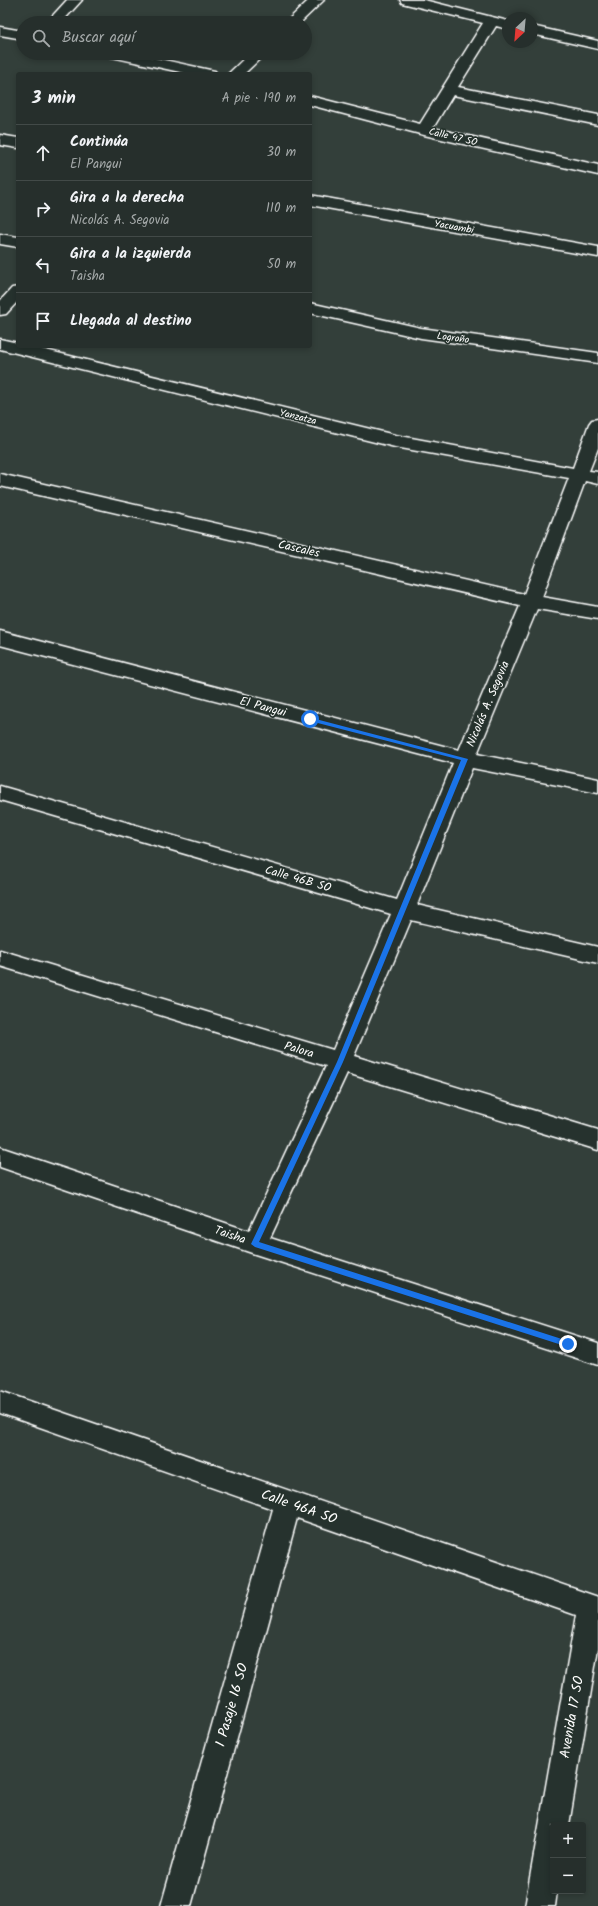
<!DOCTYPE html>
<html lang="es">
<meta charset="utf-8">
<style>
:root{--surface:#262f2c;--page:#2e3734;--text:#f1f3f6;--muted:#a4a9a9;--line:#424a48}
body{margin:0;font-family:Kalam,sans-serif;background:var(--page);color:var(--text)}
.controls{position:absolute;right:12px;bottom:12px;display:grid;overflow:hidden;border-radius:4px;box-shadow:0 2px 6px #0003}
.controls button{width:36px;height:36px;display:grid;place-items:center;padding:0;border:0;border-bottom:1px solid var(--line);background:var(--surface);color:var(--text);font:20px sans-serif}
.compass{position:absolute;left:502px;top:12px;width:36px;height:36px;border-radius:50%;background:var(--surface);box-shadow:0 2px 6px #0003;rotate:206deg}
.stop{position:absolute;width:12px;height:12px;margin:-9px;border:3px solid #1a73e8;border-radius:50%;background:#fff}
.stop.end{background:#1a73e8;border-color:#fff;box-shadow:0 1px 4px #0008}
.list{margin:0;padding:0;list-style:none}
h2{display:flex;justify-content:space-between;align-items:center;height:52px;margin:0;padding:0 16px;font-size:17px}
h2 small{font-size:13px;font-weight:400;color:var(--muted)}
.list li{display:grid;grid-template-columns:26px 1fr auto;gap:12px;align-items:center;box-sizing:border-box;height:56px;padding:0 16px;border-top:1px solid var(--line)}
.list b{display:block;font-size:15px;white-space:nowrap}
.list p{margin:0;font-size:13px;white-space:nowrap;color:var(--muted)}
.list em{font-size:13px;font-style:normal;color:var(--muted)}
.icon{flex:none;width:22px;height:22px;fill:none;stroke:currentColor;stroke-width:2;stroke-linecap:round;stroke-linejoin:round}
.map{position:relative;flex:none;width:598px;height:1906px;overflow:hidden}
.search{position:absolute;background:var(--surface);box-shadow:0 2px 6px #0003;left:16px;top:16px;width:296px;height:44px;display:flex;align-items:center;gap:10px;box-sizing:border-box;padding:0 14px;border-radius:22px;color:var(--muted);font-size:15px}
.panel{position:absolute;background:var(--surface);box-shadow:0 2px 6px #0003;left:16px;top:72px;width:296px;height:276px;border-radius:4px}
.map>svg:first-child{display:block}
</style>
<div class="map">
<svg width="598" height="1906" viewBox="0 0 598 1906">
<rect width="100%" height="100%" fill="#333f3a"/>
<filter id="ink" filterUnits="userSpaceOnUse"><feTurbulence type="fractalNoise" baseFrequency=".025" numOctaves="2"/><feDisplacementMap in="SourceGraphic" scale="8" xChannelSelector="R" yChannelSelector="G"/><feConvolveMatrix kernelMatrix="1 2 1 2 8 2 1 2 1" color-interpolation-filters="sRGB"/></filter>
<g filter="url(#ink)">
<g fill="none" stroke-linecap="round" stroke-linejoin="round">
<!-- minor casing -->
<g stroke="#fff" stroke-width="3">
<g id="minor">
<polygon points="67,0 82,0 61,23 46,23"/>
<polygon points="309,0 324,0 300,23 285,23"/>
<polygon points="400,0 424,0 508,21 508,29 496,26 458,87 598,115 598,125 453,95 433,128 598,165 598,175 424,135 310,105 310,96 420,124 483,23 402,3"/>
<polygon points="532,26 598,41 598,49 532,34"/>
<polygon points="0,27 23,31 23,39 0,35"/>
<polygon points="105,53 132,53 210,70 215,71 217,74 189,74 112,57 107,56"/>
<polygon points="250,53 266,53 244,74 228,74"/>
<polygon points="0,135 18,138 18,148 0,145"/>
<polygon points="310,195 598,247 598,257 310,205"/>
<polygon points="0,234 18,237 18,247 0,244"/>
<polygon points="18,287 18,301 6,314 0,315 0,301 12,288"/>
<polygon points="310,303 421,328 598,353 598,363 421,338 310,313"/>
<polygon points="0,339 18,343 18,346 29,346 395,435 573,468 589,424 592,420 598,419 598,448 589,471 598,472 598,484 585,481 542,597 598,607 598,619 537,609 477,754 598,779 598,793 472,768 417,905 598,947 598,963 411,920 354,1056 598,1130 598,1150 347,1073 270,1238 598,1343 598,1365 255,1254 0,1167 0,1147 249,1231 326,1066 0,966 0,950 333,1050 391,914 0,800 0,786 397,900 453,763 0,645 0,631 459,750 520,606 0,486 0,474 524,594 569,478 395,447 0,349"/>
<polygon points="0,1391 598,1597 598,1648 569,1825 553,1825 553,1891 557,1891 555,1906 525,1906 576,1615 297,1518 191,1906 161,1906 273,1509 0,1413"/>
</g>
</g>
<!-- minor -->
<use href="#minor" fill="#26332d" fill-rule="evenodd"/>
</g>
</g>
<!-- route -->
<polygon fill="#1a73e8" points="308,717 468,759 343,1062 259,1242 568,1341 572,1344 571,1346 568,1347 255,1247 251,1244 337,1062 461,760 310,721 308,720"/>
<g text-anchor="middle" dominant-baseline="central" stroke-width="3.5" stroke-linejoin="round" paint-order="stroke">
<!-- far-street labels -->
<g font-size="10" fill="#fff" stroke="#26332d">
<text transform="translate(453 137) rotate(13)">Calle 47 SO</text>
<text transform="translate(454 227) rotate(10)">Yacuambi</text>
<text transform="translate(453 338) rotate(8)">Logroño</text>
<text transform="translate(298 417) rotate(14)">Yanzatza</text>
</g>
<!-- street labels -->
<g font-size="12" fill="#fff" stroke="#26332d">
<text transform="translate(299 549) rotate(13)">Cascales</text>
<text transform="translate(488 704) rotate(-67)">Nicolás A. Segovia</text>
<text transform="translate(263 707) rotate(15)">El Pangui</text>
<text transform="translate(298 879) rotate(16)">Calle 46B SO</text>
<text transform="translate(299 1050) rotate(17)">Palora</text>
<text transform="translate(230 1235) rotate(19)">Taisha</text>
</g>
<!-- near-street labels -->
<g font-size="14" fill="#fff" stroke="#26332d">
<text transform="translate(299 1507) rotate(19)">Calle 46A SO</text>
<text transform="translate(232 1705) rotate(-74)">1 Pasaje 16 SO</text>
<text transform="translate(572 1717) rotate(-80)">Avenida 17 SO</text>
</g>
</g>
</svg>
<div class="controls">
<button>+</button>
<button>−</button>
</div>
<svg class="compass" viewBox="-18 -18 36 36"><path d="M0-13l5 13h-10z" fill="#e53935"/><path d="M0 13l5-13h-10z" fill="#a4a9a9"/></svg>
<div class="stop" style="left:310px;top:719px"></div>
<div class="stop end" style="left:568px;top:1344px"></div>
<div class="search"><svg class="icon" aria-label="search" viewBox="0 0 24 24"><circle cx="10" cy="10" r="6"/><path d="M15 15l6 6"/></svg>Buscar aquí</div>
<section class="panel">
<h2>3 min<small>A pie · 190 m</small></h2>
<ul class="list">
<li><svg class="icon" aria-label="ahead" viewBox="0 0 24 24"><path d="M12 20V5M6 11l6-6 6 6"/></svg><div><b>Continúa</b><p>El Pangui</p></div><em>30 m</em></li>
<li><svg class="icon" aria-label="right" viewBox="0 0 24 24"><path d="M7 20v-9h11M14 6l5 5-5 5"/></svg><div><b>Gira a la derecha</b><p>Nicolás A. Segovia</p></div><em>110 m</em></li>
<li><svg class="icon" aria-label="left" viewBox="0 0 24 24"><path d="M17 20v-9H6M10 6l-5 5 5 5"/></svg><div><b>Gira a la izquierda</b><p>Taisha</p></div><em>50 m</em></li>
<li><svg class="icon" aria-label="arrive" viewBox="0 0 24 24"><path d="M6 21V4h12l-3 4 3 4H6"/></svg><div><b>Llegada al destino</b></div></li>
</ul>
</section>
</div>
